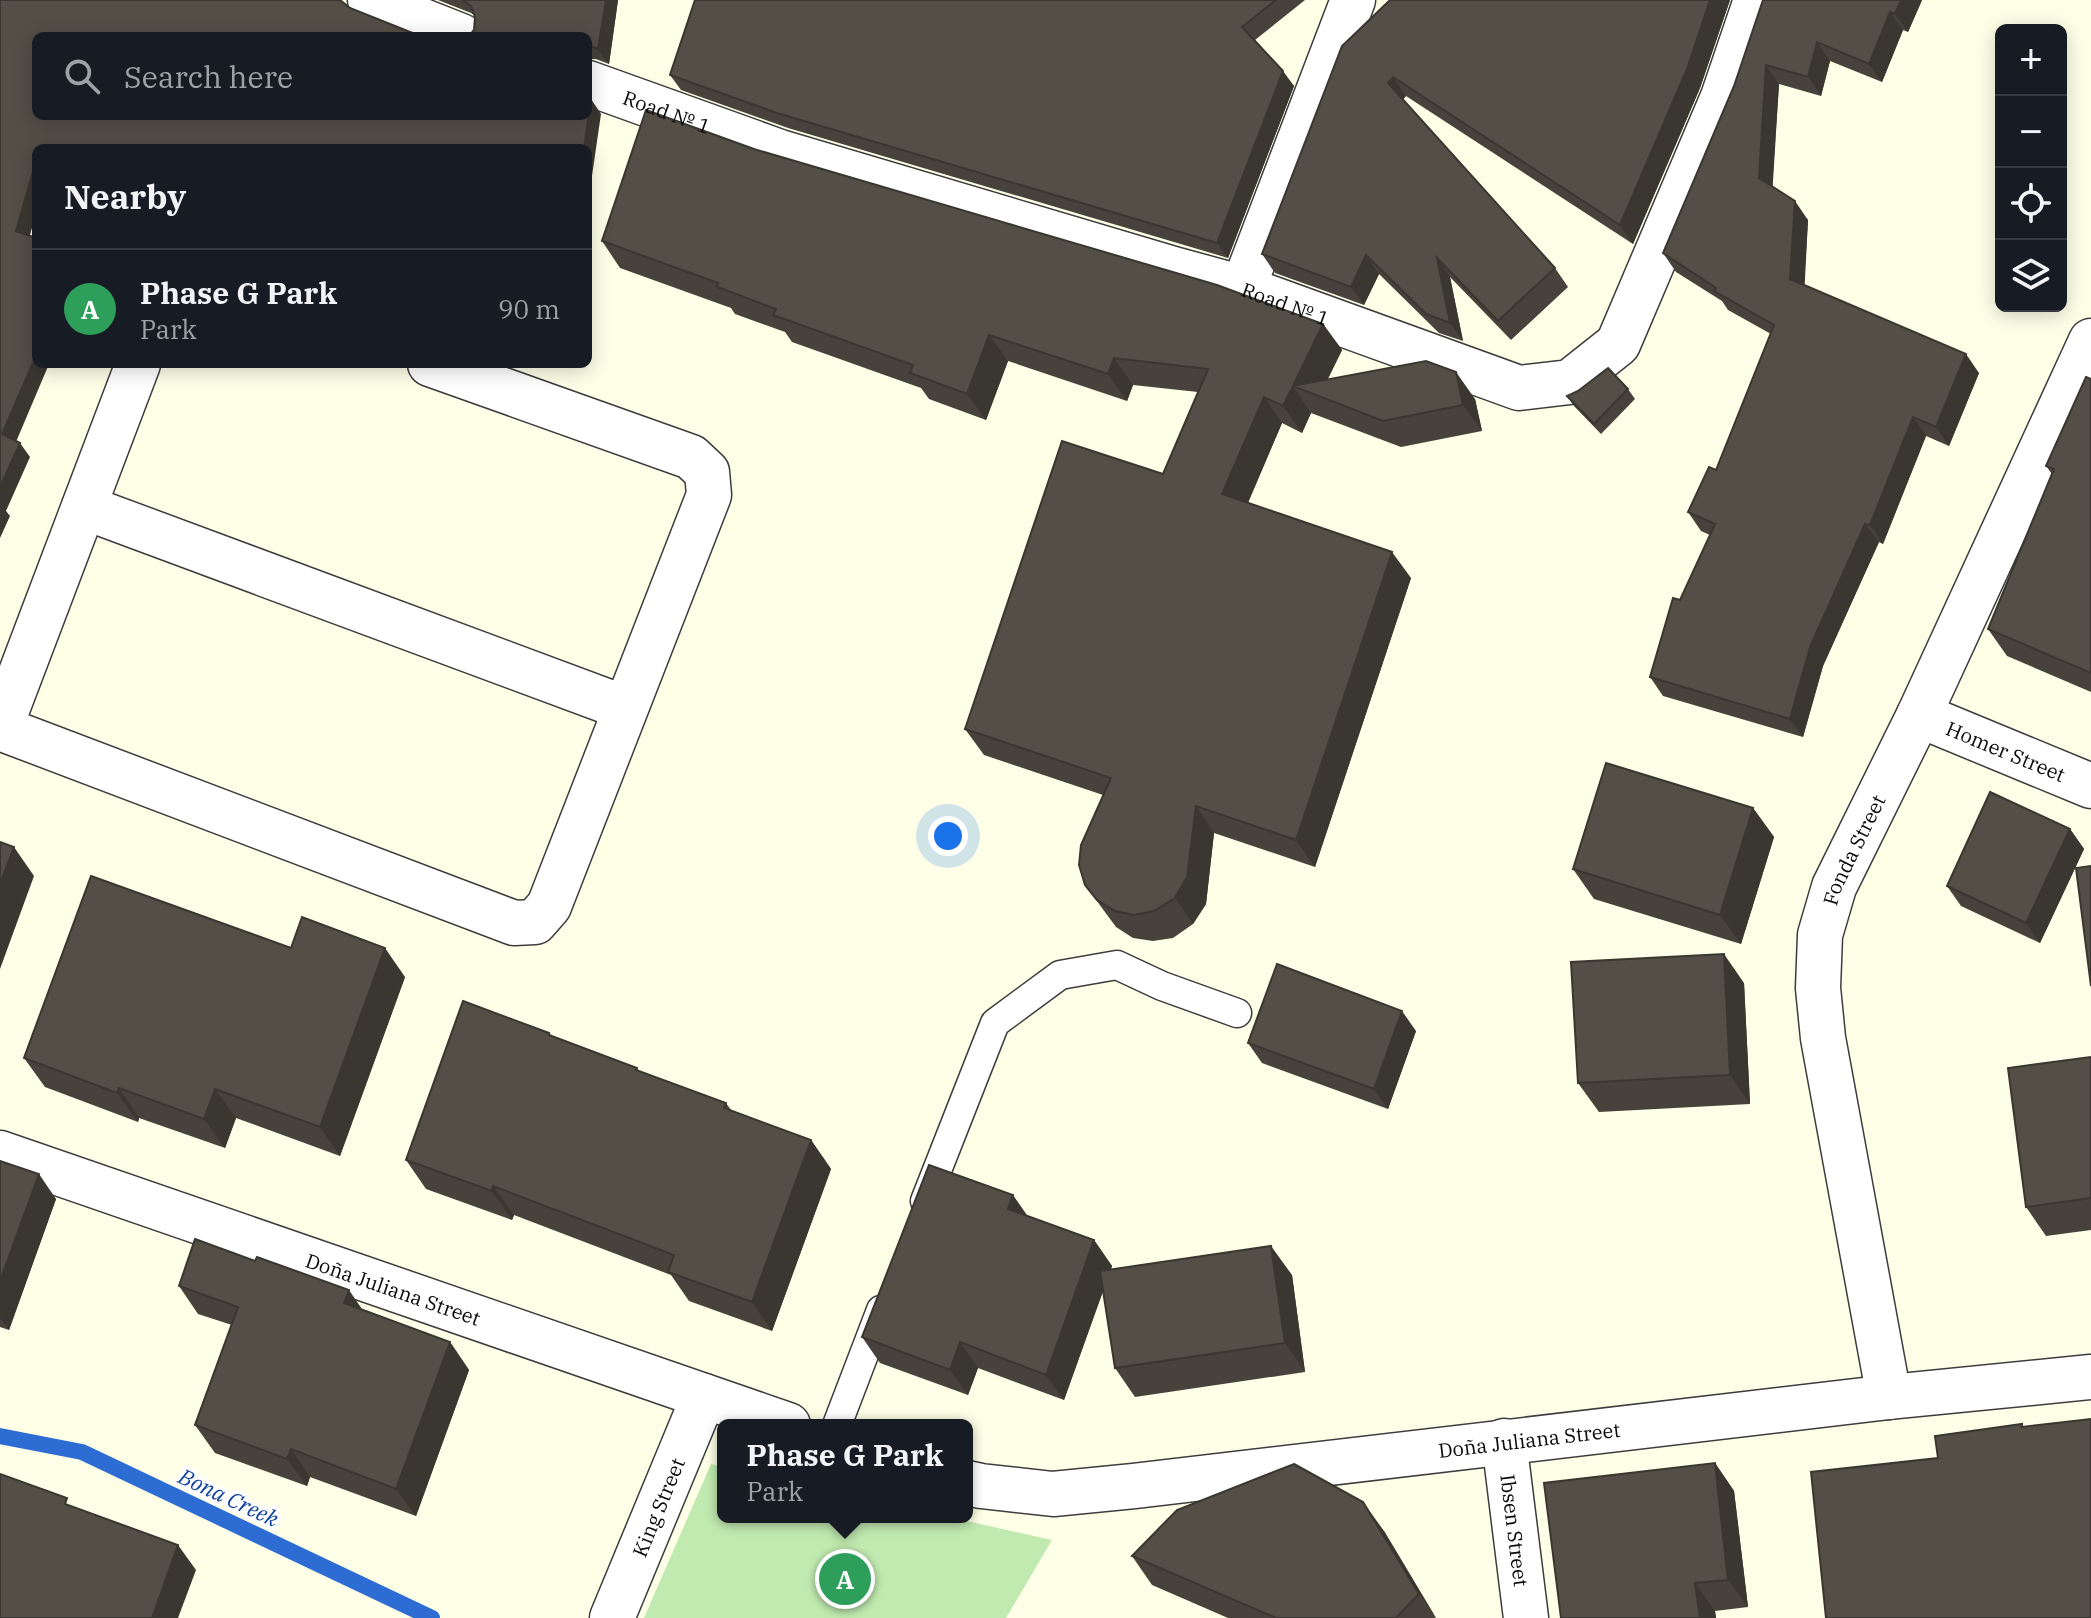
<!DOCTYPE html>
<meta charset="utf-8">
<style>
:root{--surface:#171b24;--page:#20242c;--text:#f1f3f6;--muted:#9ea1a6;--line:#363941;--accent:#0b8043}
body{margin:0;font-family:"IBM Plex Serif",serif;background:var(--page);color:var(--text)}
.controls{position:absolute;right:24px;top:24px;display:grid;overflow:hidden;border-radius:12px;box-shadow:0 4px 20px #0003}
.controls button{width:72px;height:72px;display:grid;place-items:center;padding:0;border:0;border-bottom:2px solid var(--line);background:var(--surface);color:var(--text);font:40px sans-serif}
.you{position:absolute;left:948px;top:836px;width:28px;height:28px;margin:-20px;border:6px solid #fff;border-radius:50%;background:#1a73e8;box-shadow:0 0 0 12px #1a73e833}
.badge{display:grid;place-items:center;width:52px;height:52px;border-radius:50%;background:var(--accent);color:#fff;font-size:26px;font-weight:700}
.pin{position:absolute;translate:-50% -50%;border:4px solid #fff;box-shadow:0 2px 8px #0006}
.popup{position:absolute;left:717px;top:1419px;width:256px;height:104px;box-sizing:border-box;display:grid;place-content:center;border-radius:12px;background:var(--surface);filter:drop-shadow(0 2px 6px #0005);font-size:26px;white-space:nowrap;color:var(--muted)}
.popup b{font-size:30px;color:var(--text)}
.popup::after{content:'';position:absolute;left:50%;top:100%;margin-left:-16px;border:16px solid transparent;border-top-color:var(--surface)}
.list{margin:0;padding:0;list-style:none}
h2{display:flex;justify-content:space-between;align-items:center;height:104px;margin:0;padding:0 32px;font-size:34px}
h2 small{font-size:26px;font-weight:400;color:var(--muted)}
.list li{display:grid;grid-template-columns:52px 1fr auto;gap:24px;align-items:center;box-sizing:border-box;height:120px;padding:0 32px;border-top:2px solid var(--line)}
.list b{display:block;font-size:30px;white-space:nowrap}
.list p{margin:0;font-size:26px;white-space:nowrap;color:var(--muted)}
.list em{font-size:26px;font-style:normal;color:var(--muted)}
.icon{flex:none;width:44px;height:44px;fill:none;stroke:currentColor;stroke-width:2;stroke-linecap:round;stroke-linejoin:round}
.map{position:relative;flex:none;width:2091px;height:1618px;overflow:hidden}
.search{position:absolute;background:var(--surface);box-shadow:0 4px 20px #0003;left:32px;top:32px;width:560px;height:88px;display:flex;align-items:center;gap:20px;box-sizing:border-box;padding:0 28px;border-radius:12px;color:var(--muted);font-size:30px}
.panel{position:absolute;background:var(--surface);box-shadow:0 4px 20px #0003;left:32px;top:144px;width:560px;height:224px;border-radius:12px}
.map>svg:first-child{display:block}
</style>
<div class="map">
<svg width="2091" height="1618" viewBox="0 0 2091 1618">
<rect width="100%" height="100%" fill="#feffe7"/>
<!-- green -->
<polygon fill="#c1eab0" points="711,1464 723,1467 723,1517 949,1517 1052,1540 1006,1618 644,1618"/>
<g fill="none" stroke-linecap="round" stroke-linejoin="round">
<!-- stream -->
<polyline stroke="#2d6cd3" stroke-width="16" points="0,1436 82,1452 432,1618"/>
<!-- service casing -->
<g stroke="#3d3d3d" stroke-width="31">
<g id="service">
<polyline points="925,1201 995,1023 1060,975 1117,965 1162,986 1237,1013"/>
<polyline points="837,1425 881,1310"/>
</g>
</g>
<!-- minor casing -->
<g stroke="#3d3d3d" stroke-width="47">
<g id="minor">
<polyline points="370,0 461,36"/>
<path id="s1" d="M 588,83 L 780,152 L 1177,270 L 1243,288 L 1519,388 L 1570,382 L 1618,344 L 1723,97 L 1756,0"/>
<polyline points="1243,288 1353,0"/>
<polyline points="84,507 625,708"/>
<path id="s2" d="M 1919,715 L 2091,786"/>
<polyline points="0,728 514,923 535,922 549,906 709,495 707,472 691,457 430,364"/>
<polyline points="0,728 138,364"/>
<path id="s3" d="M 0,1153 L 704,1396"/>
<path id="s4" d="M 1889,1397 L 1823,1038 L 1818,988 L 1820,935 L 1834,887 L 1919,715 L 2091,341"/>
<path id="s5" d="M 1504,1441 L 1526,1618"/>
</g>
</g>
<!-- tertiary casing -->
<g stroke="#3d3d3d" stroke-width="47">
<g id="tertiary">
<path id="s6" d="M 967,1483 L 981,1486 L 1053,1494 L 1134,1486 L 1889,1397 L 2091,1377"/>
<path id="s7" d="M 612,1618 L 704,1396 L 788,1425"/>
</g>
</g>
<!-- service -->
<use href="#service" stroke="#fff" stroke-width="28"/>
<!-- minor -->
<use href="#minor" stroke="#fff" stroke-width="44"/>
<!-- tertiary -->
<use href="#tertiary" stroke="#fff" stroke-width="44"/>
</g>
<!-- wall -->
<g fill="#47433c">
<polygon points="438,0 618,0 609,64 596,59 588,59 588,36 474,30 475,16 471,13"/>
<polygon points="695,0 1305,0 1255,40 1294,86 1228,258 788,128 681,90 670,75"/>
<polygon points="1390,0 1730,0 1700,88 1633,244 1406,96 1403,99 1555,268 1568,287 1511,340 1450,277 1463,341 1439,333 1379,274 1364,305 1275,273 1262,254"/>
<polygon points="1763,0 1922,0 1908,32 1903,30 1882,82 1830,61 1821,96 1779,84 1772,187 1808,220 1804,285 1979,373 1949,446 1926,436 1883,544 1879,542 1823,666 1803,737 1663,696 1650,677 1680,600 1710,535 1701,531 1688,512 1716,470 1771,334 1728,310 1722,301 1676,272 1663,253 1734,86"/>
<polygon points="754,149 1323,324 1342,350 1328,379 1475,399 1482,431 1401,447 1311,413 1302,433 1282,423 1248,503 1411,578 1315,867 1214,833 1206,904 1193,924 1173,938 1153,941 1133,938 1116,927 1085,885 1103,795 984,755 965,729 1163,474 1198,392 1133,385 1127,401 1008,361 986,420 929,399 921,388 792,342 785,332 735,314 731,308 620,268 602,241"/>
<polygon points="2091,379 2091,692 2007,656 1988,629 2052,474 2046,466"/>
<polygon points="1628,389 1635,399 1601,434 1574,406 1567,396"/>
<polygon points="1753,808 1774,837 1741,944 1594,899 1573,869"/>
<polygon points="2070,829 2084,849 2040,943 1961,906 1947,886"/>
<polygon points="291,948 405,977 340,1156 236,1118 225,1148 139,1118 138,1122 45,1087 24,1058"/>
<polygon points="1744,983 1750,1104 1599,1112 1578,1083"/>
<polygon points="1416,1031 1388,1109 1262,1063 1248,1043"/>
<polygon points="549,1033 552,1036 637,1068 639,1072 726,1103 731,1110 811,1140 831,1169 772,1331 689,1301 671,1275 514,1215 512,1220 426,1189 406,1160"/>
<polygon points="2091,1057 2091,1230 2046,1236 2026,1207"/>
<polygon points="0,1161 56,1199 9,1330 0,1327"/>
<polygon points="1028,1216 1094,1240 1112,1266 1111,1269 1292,1275 1305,1372 1135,1397 1115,1368 1103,1291 1064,1400 978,1368 968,1395 880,1363 862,1337"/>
<polygon points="179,1286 363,1310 450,1342 469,1370 416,1516 310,1477 307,1486 215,1453 195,1425 232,1325 198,1314"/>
<polygon points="1715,1463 1734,1491 1748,1607 1715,1611 1716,1618 1561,1618"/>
<polygon points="1384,1531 1436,1618 1228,1618 1152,1585 1132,1556"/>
</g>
<!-- shaded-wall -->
<g fill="#3a3731">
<polygon points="606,0 618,0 609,64 598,49"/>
<polygon points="1710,0 1730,0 1700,88 1633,244 1620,225"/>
<polygon points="1901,0 1922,0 1908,32 1895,14"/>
<polygon points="1890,12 1903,30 1882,82 1869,64"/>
<polygon points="1817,42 1830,61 1821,96 1808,77"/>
<polygon points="1766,65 1779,84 1772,197 1759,178"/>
<polygon points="1283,71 1294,86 1228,258 1217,243"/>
<polygon points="1393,77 1406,96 1401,102 1388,83"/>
<polygon points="591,99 601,114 588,203 588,148 584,148"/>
<polygon points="36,161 36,213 27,246 16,231"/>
<polygon points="1795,201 1808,220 1804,298 1790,279"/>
<polygon points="1366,255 1379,274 1364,305 1351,287"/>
<polygon points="1437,258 1450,277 1463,341 1450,323"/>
<polygon points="1323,324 1342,350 1319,396 1293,386"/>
<polygon points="989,335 1008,361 986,420 967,394"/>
<polygon points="1966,354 1979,373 1949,446 1936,427"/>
<polygon points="36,356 36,364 49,364 13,449 2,434"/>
<polygon points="1114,358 1133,385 1127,401 1108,374"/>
<polygon points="1456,372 1475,399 1482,431 1463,405"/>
<polygon points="1293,386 1311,413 1302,433 1283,406"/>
<polygon points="1264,397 1282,423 1240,521 1222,494"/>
<polygon points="1913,417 1926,436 1883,544 1870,525"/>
<polygon points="20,443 30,457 6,511 10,516 0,538 0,487"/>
<polygon points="1865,524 1879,542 1823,666 1803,737 1790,719 1810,647"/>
<polygon points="1392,552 1411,578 1315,867 1296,840"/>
<polygon points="1196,806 1214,833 1206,904 1193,924 1175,898"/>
<polygon points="1753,808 1774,837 1741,944 1720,915"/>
<polygon points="2070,829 2084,849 2040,943 2026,923"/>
<polygon points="14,847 34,876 0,969 0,884"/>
<polygon points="385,948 405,977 340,1156 320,1127"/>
<polygon points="1724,954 1744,983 1750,1104 1730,1075"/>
<polygon points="1402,1011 1416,1031 1388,1109 1374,1089"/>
<polygon points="119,1088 139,1118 138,1122 117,1093"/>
<polygon points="215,1089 236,1118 225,1148 204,1119"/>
<polygon points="811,1140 831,1169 772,1331 752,1302"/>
<polygon points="39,1174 56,1199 9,1330 0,1318 0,1281"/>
<polygon points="493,1186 514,1215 512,1220 492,1191"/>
<polygon points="1013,1195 1031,1221 1008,1209"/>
<polygon points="1094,1240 1112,1266 1064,1400 1046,1375"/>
<polygon points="1271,1246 1292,1275 1305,1372 1285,1343"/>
<polygon points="349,1290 368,1318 344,1303"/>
<polygon points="450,1342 469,1370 416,1516 396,1489"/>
<polygon points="960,1342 978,1368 968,1395 950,1370"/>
<polygon points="291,1449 310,1477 307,1486 287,1459"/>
<polygon points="1715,1463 1734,1491 1748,1607 1728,1580"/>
<polygon points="1363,1502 1384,1531 1436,1618 1419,1594"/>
<polygon points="178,1545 196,1570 178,1618 152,1618"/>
<polygon points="1695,1583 1715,1611 1716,1618 1700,1618"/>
</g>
<!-- building -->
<g fill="#534e46" stroke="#3a3731" stroke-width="2">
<polygon points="0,0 340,0 350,8 420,36 36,36 36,116 588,116 588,98 591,99 584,148 36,148 36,161 16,231 36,238 36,356 2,434 20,443 0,487"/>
<polygon points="463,0 606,0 598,49 588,45 588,36 469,36 474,30 475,17 471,6"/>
<polygon points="695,0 1276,0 1242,27 1283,71 1217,243 777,113 670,75"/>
<polygon points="1390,0 1710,0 1687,69 1620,225 1393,77 1388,83 1555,268 1498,321 1437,258 1450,323 1426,314 1366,255 1351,287 1262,254 1342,46"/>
<polygon points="1763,0 1901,0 1895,14 1890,12 1869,64 1817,42 1808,77 1766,65 1759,178 1795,201 1790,279 1966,354 1936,427 1913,417 1870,525 1865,524 1810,647 1790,719 1650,677 1673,598 1680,600 1715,524 1688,512 1709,467 1716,470 1774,325 1714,291 1716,288 1663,253 1734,86"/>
<polygon points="646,110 754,149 1217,285 1323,324 1293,386 1426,361 1456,372 1463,405 1383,421 1293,386 1283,406 1264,397 1222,494 1392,552 1296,840 1196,806 1187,877 1175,898 1154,911 1134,915 1115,911 1097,900 1085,885 1079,865 1081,845 1111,778 965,729 1062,441 1163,474 1208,369 1114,358 1108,374 989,335 967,394 910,373 913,365 773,315 776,309 717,287 718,283 602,241"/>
<polygon points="1608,368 1628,389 1594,424 1567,396 1578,391"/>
<polygon points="2086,377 2091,379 2091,673 1988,629 2054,469 2046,466"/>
<polygon points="1606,763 1753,808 1720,915 1573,869"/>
<polygon points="1990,792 2070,829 2026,923 1947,886"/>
<polygon points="0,842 14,847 0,884"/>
<polygon points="2091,866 2091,986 2076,868"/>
<polygon points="91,876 291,948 302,917 385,948 320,1127 215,1089 204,1119 119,1088 117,1093 24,1058"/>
<polygon points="1724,954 1730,1075 1578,1083 1571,962"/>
<polygon points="1277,964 1402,1011 1374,1089 1248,1043"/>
<polygon points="463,1001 549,1033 549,1035 637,1068 636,1070 726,1103 724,1108 811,1140 752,1302 668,1272 674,1255 493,1186 492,1191 406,1160"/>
<polygon points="2091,1057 2091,1198 2026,1207 2008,1068"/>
<polygon points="0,1161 39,1174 0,1281"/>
<polygon points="929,1165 1013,1195 1008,1209 1094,1240 1046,1375 960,1342 950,1370 862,1337"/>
<polygon points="195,1239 255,1261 257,1257 349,1290 344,1303 450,1342 396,1489 291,1449 287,1459 195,1425 238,1307 179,1286"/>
<polygon points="1271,1246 1285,1343 1115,1368 1100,1271"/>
<polygon points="2091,1419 2091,1618 1826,1618 1811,1472 1938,1458 1935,1436 2022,1424 2022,1427"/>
<polygon points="1715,1463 1728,1580 1695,1583 1700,1618 1561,1618 1544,1483"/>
<polygon points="1294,1464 1363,1502 1419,1594 1396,1618 1276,1618 1132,1556 1177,1510"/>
<polygon points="0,1474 67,1498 65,1504 178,1545 152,1618 0,1618"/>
</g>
<g text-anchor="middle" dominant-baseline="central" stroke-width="8" stroke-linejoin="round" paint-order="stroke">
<!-- street labels -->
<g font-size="20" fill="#0a0a0a" stroke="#fff">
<text stroke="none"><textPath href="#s1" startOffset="84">Road № 1</textPath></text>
<text stroke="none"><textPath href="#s1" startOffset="732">Road № 1</textPath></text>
<text stroke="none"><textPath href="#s2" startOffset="94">Homer Street</textPath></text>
<text stroke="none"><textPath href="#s4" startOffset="560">Fonda Street</textPath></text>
<text stroke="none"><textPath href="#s3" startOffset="416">Doña Juliana Street</textPath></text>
<text stroke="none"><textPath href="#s6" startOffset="566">Doña Juliana Street</textPath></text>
<text stroke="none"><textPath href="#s7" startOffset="120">King Street</textPath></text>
<text stroke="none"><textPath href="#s5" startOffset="90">Ibsen Street</textPath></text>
</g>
<!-- water labels -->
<g font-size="22" font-style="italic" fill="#10419f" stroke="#fff">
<text transform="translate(229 1497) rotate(25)">Bona Creek</text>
</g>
</g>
</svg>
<div class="controls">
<button>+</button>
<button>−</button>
<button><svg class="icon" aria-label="locate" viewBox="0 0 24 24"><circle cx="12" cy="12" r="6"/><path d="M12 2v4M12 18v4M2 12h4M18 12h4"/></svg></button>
<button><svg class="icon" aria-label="layers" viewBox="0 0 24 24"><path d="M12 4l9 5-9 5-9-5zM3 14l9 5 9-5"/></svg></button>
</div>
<div class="you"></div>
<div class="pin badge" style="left:845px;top:1579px;background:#2e9e5b">A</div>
<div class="popup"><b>Phase G Park</b>Park</div>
<div class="search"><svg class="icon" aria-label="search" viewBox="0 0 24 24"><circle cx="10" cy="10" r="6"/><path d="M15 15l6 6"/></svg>Search here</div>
<section class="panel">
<h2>Nearby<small></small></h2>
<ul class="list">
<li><span class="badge" style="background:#2e9e5b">A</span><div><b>Phase G Park</b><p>Park</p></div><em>90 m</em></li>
</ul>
</section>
</div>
